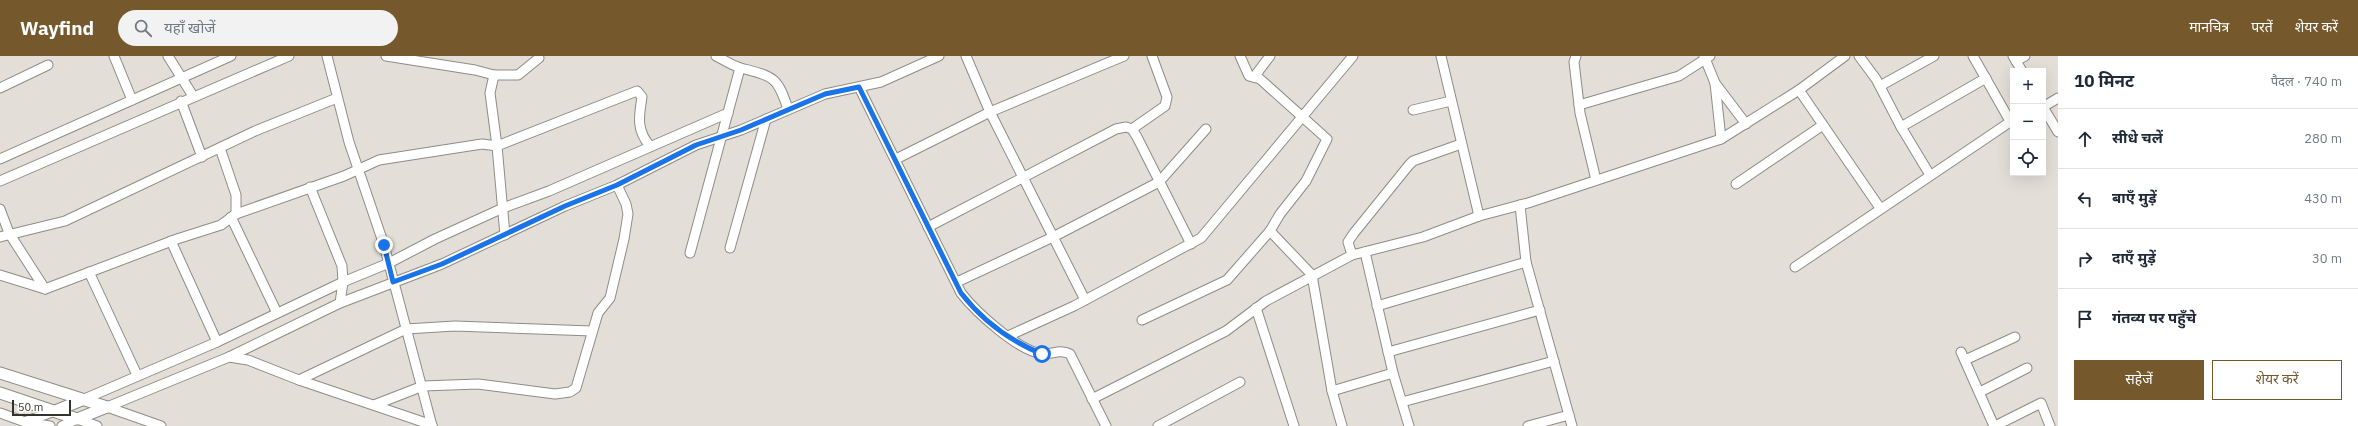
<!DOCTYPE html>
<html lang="hi">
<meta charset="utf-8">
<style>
:root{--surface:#fff;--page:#f2f2f3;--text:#1f2937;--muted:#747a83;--line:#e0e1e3;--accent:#75592c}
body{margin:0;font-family:"IBM Plex Sans","Noto Sans Devanagari",sans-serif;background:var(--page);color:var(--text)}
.controls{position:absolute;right:12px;top:12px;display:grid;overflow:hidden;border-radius:0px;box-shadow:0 4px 16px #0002}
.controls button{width:36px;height:36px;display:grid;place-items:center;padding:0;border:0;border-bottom:1px solid var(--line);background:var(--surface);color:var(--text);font:20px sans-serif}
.scale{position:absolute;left:12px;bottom:10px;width:59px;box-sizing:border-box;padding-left:4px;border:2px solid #33322f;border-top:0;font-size:11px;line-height:14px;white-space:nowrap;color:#33322f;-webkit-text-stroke:3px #fff;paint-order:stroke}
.stop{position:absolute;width:12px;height:12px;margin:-9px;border:3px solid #1a73e8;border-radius:50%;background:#fff}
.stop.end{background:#1a73e8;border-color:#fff;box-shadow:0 1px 4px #0008}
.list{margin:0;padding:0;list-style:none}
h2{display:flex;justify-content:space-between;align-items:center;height:52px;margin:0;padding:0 16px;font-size:17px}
h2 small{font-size:13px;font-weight:400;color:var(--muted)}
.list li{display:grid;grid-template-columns:26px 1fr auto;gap:12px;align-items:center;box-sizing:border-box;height:60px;padding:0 16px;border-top:1px solid var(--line)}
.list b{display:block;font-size:15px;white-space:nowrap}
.list em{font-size:13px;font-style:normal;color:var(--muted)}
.actions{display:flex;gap:8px;padding:12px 16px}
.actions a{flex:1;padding:9px 0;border:1px solid var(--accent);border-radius:0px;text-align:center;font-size:14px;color:var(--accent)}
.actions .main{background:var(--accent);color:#fff}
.icon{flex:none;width:22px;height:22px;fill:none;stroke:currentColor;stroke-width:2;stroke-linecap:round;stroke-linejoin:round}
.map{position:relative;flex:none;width:2058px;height:370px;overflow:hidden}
header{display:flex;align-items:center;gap:24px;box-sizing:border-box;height:56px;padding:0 20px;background:var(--accent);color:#fff}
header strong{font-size:19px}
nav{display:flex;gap:22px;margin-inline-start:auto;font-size:14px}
.search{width:280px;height:36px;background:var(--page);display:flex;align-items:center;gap:10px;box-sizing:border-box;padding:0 14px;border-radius:22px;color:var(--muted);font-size:15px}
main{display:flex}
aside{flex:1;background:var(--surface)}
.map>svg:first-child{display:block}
</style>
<header>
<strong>Wayfind</strong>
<div class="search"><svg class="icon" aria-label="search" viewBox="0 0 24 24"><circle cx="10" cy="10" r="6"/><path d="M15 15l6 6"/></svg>यहाँ खोजें</div>
<nav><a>मानचित्र</a><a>परतें</a><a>शेयर करें</a></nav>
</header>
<main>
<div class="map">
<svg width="2058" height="370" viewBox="0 0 2058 370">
<rect width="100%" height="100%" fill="#e3dfd8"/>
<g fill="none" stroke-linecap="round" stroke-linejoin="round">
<!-- minor casing -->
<g stroke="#8f8c85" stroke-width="11">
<g id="minor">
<polyline points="114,0 132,44"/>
<polyline points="168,0 193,40"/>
<polyline points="327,0 349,86 384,189 432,370"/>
<path d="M 716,0 C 724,4 733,10 741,12 C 774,21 777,20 788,53"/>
<polyline points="966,0 990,56 1124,0"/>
<polyline points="1240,0 1249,20 1260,23 1327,83 1306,125 1280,158 1270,175 1312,219 1332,335 1342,370"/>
<polyline points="1441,0 1479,160 1528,147 1721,83 1799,34 1845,0"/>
<polyline points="1576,0 1574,6 1580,57 1596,124"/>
<polyline points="1704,0 1715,27 1746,68"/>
<polyline points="1859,0 1876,23 1901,71 1930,119"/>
<polyline points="1973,0 2010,65"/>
<polyline points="2013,0 2022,15"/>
<polyline points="2016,5 2025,0"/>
<polyline points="494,19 518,19 539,2"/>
<polyline points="1254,21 1270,0"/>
<polyline points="1715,27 1721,83"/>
<polyline points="1880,30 1934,0"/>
<path d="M 859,31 L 961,237 C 975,255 1019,296 1043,298 C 1053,298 1060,293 1070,298 L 1106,370"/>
<polyline points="0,32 48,9"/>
<polyline points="1799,34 1880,152"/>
<polyline points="181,45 202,101"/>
<polyline points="1579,49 1679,20 1710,0"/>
<polyline points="2043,51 2058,76"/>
<polyline points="2043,51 2058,42"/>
<polyline points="1413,54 1451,45"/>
<polyline points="1901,71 1986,22"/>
<polyline points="1132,73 1165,50 1167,41 1152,0"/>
<polyline points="220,92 236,139 236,158"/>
<polyline points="0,103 231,0"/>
<polyline points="896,103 990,56 1085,244"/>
<polyline points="0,125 289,0"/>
<polyline points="1736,128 1823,69"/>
<polyline points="310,131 342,210 343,226 340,247"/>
<polyline points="1520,149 1526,206 1572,370"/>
<polyline points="0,153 9,177 45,233"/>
<polyline points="231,161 277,257"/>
<polyline points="928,171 1116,73 1126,71 1132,73 1137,81 1191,188"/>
<path d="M 505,179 L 497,90 L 637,35 L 642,41 C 639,60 636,74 650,90"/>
<polyline points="0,181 65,165 255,75 337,42"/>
<polyline points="171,185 217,286"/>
<polyline points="730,192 766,63"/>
<polyline points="1365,196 1393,317 1409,370"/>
<polyline points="690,197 740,12"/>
<polyline points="1352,199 1348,186 1354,177 1409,109 1413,105 1461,88"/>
<polyline points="1795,211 2013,64"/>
<polyline points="89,216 137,319"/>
<polyline points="0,219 45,233 177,183 221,169 236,158 344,120 379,104 482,88 497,90 490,37 494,19 475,14 386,0"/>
<polyline points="957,226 1053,181 1159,126 1206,73"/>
<polyline points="1377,250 1526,206"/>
<polyline points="1256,252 1294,370"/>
<polyline points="1142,264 1227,224 1270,175"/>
<polyline points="1008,280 1074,250 1201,182 1353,0"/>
<polyline points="1388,296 1540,254"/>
<polyline points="1961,296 1994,370"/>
<polyline points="229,301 248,304 299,324 406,273 455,270 592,275"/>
<polyline points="1965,304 2015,281"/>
<polyline points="299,324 432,369"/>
<polyline points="1332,335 1393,317"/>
<polyline points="1980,336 2027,312"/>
<polyline points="1092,343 1226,275 1266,245 1352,199 1423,181 1479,160"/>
<polyline points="82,344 217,286 343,226 389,207 435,183 503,152 549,135 728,57"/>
<polyline points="1402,346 1554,305"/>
<polyline points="374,349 423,330 478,328 555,338 570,336 576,332 598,257 610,242 624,183 628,158 626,148 617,129"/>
<polyline points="107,351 229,301 340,247 442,208 565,150 617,129 696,89 741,74 825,38 881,26 939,0"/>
<polyline points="107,351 161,370"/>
<polyline points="0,357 25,366 50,370"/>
<polyline points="27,365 55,355"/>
<polyline points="62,370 77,363 97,370"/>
<polyline points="1158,370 1240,326"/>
<polyline points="1528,370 1569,359"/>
<polyline points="1995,370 2041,347 2050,370"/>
</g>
</g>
<!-- tertiary casing -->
<g stroke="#8f8c85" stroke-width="13">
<g id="tertiary">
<polyline points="0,317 107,351"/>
<polyline points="0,337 77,363 107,351"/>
<polyline points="55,355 82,344"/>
</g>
</g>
<!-- minor -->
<use href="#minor" stroke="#fff" stroke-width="9"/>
<!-- tertiary -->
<use href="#tertiary" stroke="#fff" stroke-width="11"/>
</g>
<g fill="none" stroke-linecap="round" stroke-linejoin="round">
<!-- route -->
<path stroke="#1a73e8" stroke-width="5" d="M 384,189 L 393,226 L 442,208 L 565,150 L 617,129 L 696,89 L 741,74 L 825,38 L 859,31 L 961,237 C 982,264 1010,285 1042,298"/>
</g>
</svg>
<div class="controls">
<button>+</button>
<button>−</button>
<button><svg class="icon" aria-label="locate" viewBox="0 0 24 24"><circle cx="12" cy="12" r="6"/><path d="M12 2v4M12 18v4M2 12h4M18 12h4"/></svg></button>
</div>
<div class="scale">50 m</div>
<div class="stop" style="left:1042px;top:298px"></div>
<div class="stop end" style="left:384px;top:189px"></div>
</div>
<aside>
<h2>10 मिनट<small>पैदल · 740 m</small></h2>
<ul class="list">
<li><svg class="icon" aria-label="ahead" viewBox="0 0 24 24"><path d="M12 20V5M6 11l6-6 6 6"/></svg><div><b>सीधे चलें</b></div><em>280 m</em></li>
<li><svg class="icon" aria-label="left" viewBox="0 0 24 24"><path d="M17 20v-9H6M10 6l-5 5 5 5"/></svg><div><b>बाएँ मुड़ें</b></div><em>430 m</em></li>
<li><svg class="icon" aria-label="right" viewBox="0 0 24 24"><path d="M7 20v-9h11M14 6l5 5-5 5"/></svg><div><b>दाएँ मुड़ें</b></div><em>30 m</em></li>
<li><svg class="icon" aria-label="arrive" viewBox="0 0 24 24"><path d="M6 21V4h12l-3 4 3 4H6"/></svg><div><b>गंतव्य पर पहुँचे</b></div></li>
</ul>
<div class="actions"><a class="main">सहेजें</a><a>शेयर करें</a></div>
</aside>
</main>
